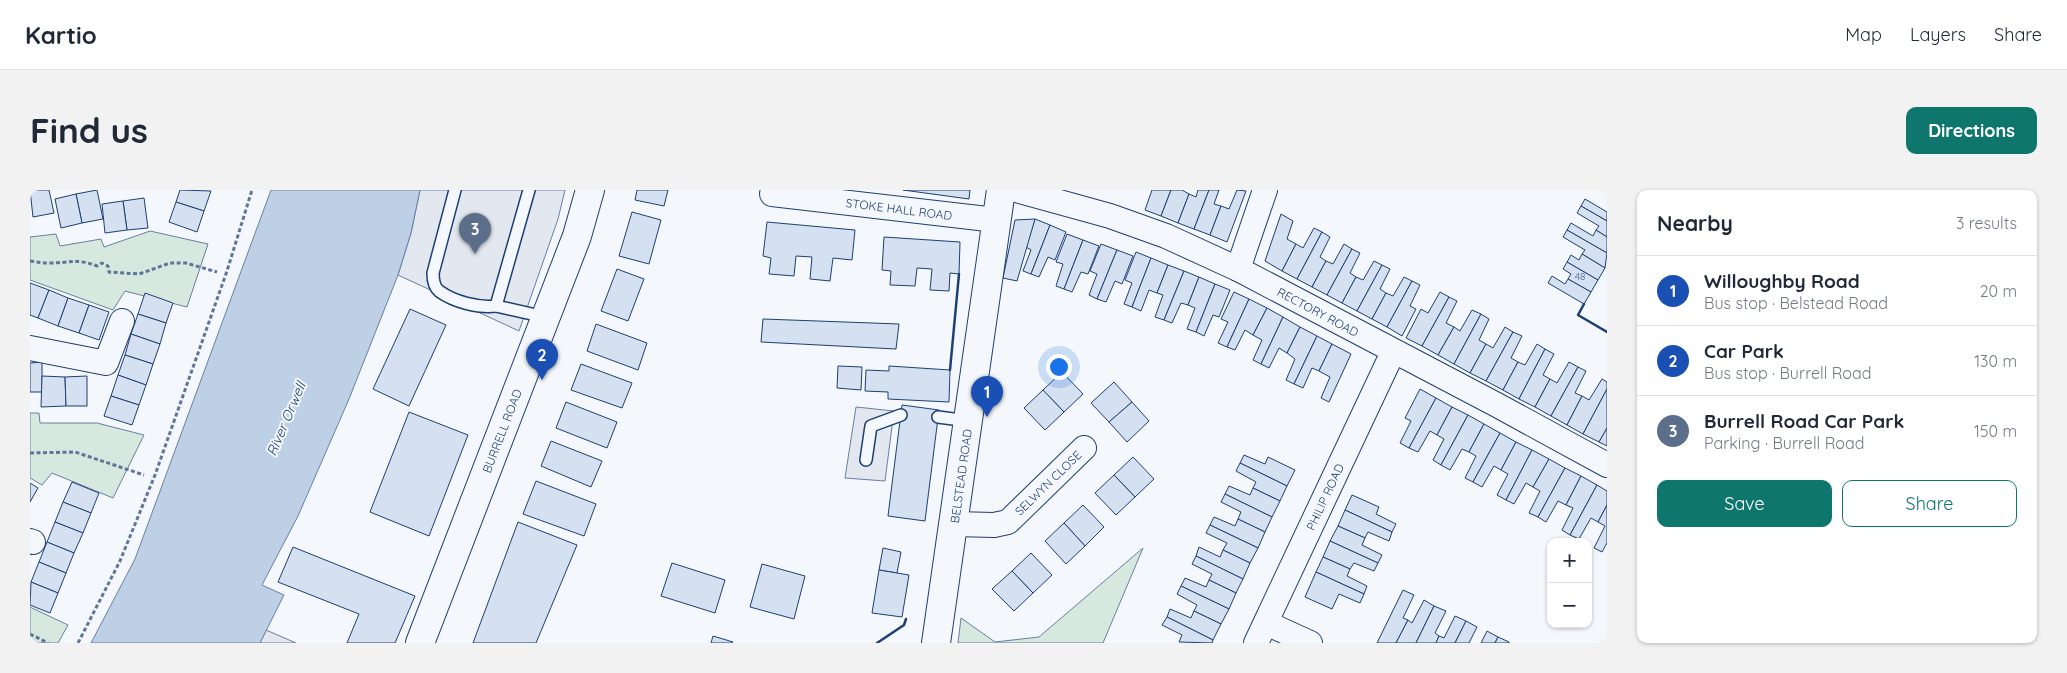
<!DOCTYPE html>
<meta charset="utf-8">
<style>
:root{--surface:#fff;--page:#f2f2f3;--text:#1f2937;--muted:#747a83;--line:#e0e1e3;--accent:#0f766e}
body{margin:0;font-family:Quicksand,sans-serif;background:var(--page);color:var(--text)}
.controls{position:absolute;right:15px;bottom:15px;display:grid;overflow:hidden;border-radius:10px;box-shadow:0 1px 4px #0004}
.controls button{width:45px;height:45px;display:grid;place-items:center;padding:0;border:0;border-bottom:1px solid var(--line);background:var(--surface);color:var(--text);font:25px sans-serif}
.you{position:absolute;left:1028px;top:176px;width:18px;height:18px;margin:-12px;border:4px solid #fff;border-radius:50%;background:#1a73e8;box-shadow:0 0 0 8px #1a73e833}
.badge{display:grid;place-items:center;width:32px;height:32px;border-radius:50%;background:var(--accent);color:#fff;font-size:16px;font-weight:700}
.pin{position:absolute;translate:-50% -41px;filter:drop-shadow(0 1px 2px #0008)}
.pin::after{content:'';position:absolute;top:26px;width:18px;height:15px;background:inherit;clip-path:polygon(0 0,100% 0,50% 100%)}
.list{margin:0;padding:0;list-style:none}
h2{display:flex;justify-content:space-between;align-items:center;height:65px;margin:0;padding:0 20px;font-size:21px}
h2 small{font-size:16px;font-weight:400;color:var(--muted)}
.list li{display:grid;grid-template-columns:32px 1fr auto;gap:15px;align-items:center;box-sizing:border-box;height:70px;padding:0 20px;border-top:1px solid var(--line)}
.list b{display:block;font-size:19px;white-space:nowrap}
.list p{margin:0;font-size:16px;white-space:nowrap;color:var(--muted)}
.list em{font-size:16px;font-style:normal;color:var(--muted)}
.actions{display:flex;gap:10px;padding:15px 20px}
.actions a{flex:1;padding:11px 0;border:1px solid var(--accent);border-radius:10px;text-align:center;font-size:18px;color:var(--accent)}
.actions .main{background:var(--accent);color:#fff}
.map{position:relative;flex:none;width:1577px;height:453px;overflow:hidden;border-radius:10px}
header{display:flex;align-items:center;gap:30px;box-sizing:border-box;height:70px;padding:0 25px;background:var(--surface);border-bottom:1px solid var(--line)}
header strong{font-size:24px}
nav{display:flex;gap:28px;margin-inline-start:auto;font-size:18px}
.intro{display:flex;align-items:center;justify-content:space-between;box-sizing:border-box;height:120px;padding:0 30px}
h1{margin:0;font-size:35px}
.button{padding:12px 22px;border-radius:10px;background:var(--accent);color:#fff;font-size:18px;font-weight:700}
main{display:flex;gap:30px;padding:0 30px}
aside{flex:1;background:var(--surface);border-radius:10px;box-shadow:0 1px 4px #0004}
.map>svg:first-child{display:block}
</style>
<header>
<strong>Kartio</strong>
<nav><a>Map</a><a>Layers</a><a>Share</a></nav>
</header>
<div class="intro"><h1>Find us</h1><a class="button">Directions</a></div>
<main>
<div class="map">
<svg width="1577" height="453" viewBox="0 0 1577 453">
<rect width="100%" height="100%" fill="#f4f7fb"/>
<!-- green -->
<g fill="#d7e8df" stroke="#687fa3">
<polygon points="120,41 178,54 157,117 95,101 83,120 0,90 0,47 26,44 30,56 71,49 74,57"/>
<polygon points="0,223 9,223 10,233 67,233 114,245 83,308 22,283 12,295 0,288"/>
<polygon points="1113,358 1073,453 928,453 931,428 965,452 1009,447"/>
<polygon points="0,417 38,435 28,453 0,453"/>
</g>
<!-- parking -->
<g fill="#e3e8f0" stroke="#687fa3">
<polygon points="390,0 535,0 528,29 489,141 368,85 381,43"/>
<polygon points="826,217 864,221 855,291 815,288"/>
<polygon points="236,440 266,453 230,453"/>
</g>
<!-- water -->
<polygon fill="#bed0e5" stroke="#687fa3" points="241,0 390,0 381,43 368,85 319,209 268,326 232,395 254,405 230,453 61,453 105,369"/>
<!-- building -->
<g fill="#d5e0f0" stroke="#1d3f73">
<polygon points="0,0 19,0 24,23 3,27"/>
<polygon points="67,0 73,29 52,33 46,4"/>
<polygon points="150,0 181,1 174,21 146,12"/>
<polygon points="607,0 638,0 634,16 605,10"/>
<polygon points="873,0 940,0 939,9"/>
<polygon points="1122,0 1141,0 1131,26 1115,20"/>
<polygon points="1141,0 1152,0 1159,4 1148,33 1131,26"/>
<polygon points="1168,0 1179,0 1164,39 1148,33 1159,4 1166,7"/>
<polygon points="1179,0 1189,0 1184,14 1191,16 1180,45 1164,39"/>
<polygon points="1207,0 1216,1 1197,52 1180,45 1191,16 1199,19"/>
<polygon points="46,4 52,33 31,38 25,9"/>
<polygon points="114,8 118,38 97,40 93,11"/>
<polygon points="1555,9 1577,22 1577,31 1551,16"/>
<polygon points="93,11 97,40 75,43 72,14"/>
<polygon points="146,12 174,21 167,42 139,32"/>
<polygon points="1551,16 1577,31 1577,47 1566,40 1569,36 1547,23"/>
<polygon points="602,22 631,30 619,74 589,66"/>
<polygon points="1251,24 1263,31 1257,49 1266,54 1252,81 1235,71"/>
<polygon points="1005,29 1020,35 1001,84 993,81 1001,60 996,57"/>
<polygon points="1005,29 987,91 973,88 985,30"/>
<polygon points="737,32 825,40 822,70 803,68 800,91 780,89 782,67 766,66 764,86 739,84 741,68 733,66"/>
<polygon points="1541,33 1563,46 1566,40 1577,47 1577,63 1537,40"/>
<polygon points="1020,35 1036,42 1025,70 1018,67 1009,87 1001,84"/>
<polygon points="1284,38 1292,42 1267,89 1252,81 1266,54 1273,58"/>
<polygon points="1537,40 1577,63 1575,78 1552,64 1555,60 1533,47"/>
<polygon points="1292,42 1300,47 1290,67 1296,71 1282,97 1267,89"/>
<polygon points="1037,44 1053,50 1034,99 1026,96 1033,74 1026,72"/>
<polygon points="854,47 930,52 929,84 920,83 919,101 900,100 902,79 887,78 885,96 860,95 861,81 852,80"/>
<polygon points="1053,50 1069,56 1058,84 1051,82 1042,102 1034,99"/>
<polygon points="1071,54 1087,60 1067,109 1059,105 1067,84 1060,81"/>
<polygon points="1314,54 1322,59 1297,105 1282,97 1296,71 1303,74"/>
<polygon points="1322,59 1330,63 1320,83 1326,87 1312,113 1297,105"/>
<polygon points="1087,60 1103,66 1092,94 1085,91 1076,112 1067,109"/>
<polygon points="1106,62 1121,68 1102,117 1094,114 1102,93 1095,90"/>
<polygon points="1552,64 1575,78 1568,90 1537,72 1541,65 1549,70"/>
<polygon points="1121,68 1138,75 1127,103 1119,100 1111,121 1102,117"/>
<polygon points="1344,71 1352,75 1327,121 1312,113 1326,87 1333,90"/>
<polygon points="1537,72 1568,90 1561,102 1538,89 1541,84 1533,79"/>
<polygon points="1138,75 1154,81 1134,130 1125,127 1133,105 1127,103"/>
<polygon points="1352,75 1360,79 1350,99 1356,103 1342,129 1327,121"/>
<polygon points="587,79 614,89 598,131 571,121"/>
<polygon points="1154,81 1169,87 1158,115 1151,113 1142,133 1134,130"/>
<polygon points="1522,86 1535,94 1538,89 1561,102 1554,114 1518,93"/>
<polygon points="1169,87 1185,94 1166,142 1157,139 1165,118 1158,115"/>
<polygon points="1374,87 1382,91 1357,137 1342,129 1356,103 1363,106"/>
<polygon points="1382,91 1390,95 1380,116 1386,119 1372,146 1357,137"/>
<polygon points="0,93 19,100 8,128 0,125"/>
<polygon points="1185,94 1200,100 1189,127 1183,125 1174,146 1166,142"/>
<polygon points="19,100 38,108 28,136 8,128"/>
<polygon points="1204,102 1219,109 1197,157 1188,153 1198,132 1191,129"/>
<polygon points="1410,102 1419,107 1392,156 1376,148 1391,119 1398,123"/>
<polygon points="115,103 143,113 136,133 108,124"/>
<polygon points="1419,107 1427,111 1416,133 1424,137 1408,165 1392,156"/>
<polygon points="38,108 59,115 49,143 28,136"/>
<polygon points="1219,109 1237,118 1223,145 1215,140 1205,160 1197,157"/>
<polygon points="59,115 79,122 69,150 49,143"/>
<polygon points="1237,118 1253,127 1231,174 1223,170 1232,150 1223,145"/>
<polygon points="380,119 416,135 379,216 343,199"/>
<polygon points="1442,120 1451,124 1424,174 1408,165 1424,137 1430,141"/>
<polygon points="108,124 136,133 130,154 101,144"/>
<polygon points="1451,124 1459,129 1449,150 1456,154 1440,183 1424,174"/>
<polygon points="1253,127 1270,137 1257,163 1249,158 1239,178 1231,174"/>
<polygon points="733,129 869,134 866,159 731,152"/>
<polygon points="566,134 617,153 608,180 557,161"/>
<polygon points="1270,137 1287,146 1264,194 1256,190 1265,169 1257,163"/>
<polygon points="1475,137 1483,142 1456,191 1440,183 1456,154 1463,158"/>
<polygon points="1483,142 1492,146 1481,168 1488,172 1473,200 1456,191"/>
<polygon points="101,144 130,154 123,174 95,165"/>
<polygon points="1287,146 1302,154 1289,181 1282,178 1273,198 1264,194"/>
<polygon points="1302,154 1321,164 1299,212 1291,208 1300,187 1289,181"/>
<polygon points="1507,154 1515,159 1489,209 1473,200 1488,172 1495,175"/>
<polygon points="1515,159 1524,164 1513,185 1520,189 1505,217 1489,209"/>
<polygon points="95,165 123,174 116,195 88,185"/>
<polygon points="12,172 12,202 0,202 0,173"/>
<polygon points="1539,172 1548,177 1521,226 1505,217 1520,189 1527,193"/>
<polygon points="551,174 602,193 592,218 541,200"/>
<polygon points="808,176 832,177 831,200 807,198"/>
<polygon points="859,176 920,180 919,212 858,209 858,202 835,201 836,180 859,181"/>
<polygon points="1548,177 1556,181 1545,203 1552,206 1537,235 1521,226"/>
<polygon points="1032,182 1053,204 1034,222 1013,200"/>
<polygon points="88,185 116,195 109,215 81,206"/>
<polygon points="12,186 35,187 36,216 11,217"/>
<polygon points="57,186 57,216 36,216 35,187"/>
<polygon points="1572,189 1577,192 1577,199 1553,244 1537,235 1552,206 1559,210"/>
<polygon points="1084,192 1102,212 1079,232 1061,213"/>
<polygon points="1390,199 1406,208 1379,258 1370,253 1381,231 1375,228"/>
<polygon points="1577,199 1577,238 1569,252 1553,244"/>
<polygon points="1013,200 1034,222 1015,240 994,218"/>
<polygon points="81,206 109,215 102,235 74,226"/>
<polygon points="1406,208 1422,217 1407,245 1400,241 1388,262 1379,258"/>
<polygon points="536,212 587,232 577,258 526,238"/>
<polygon points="1102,212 1119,231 1097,252 1079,232"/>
<polygon points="872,215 909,220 895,331 858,326"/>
<polygon points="1422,217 1438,225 1411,275 1403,270 1414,249 1407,245"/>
<polygon points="379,222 438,245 399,346 340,322"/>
<polygon points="1438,225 1454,234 1439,262 1432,259 1420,280 1411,275"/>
<polygon points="1454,234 1470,243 1443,292 1435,288 1446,266 1439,262"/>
<polygon points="1577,238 1577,256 1569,252"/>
<polygon points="1470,243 1486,252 1471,280 1464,276 1452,297 1443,292"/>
<polygon points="521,251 572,271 561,297 511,276"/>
<polygon points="1486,252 1502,260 1476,310 1467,305 1478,284 1471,280"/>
<polygon points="1502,260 1519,269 1503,297 1496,293 1484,314 1476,310"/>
<polygon points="1214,265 1235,274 1238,267 1265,280 1257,296 1210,273"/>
<polygon points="1103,267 1124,289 1105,307 1084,285"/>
<polygon points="1519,269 1535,278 1508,327 1499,323 1510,301 1503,297"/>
<polygon points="1210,273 1257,296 1250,311 1223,298 1226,292 1206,281"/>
<polygon points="1535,278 1551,286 1536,315 1528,311 1516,332 1508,327"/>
<polygon points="1084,285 1105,307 1086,325 1065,303"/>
<polygon points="1551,286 1567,295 1540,345 1532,340 1543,318 1536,315"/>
<polygon points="506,291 566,314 554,346 493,324"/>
<polygon points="42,292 69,303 61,323 33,312"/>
<polygon points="0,293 8,298 0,312"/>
<polygon points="1567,295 1577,301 1577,315 1568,332 1561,328 1549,349 1540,345"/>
<polygon points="1199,296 1220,305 1223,298 1250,311 1242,327 1195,304"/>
<polygon points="1195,304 1242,327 1235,342 1208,329 1211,322 1191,312"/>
<polygon points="1322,305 1349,317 1346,324 1366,334 1362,342 1315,320"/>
<polygon points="33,312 61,323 53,343 25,332"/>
<polygon points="1053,315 1074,337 1055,356 1034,333"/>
<polygon points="1577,315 1577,353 1572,362 1564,358 1575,336 1568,332"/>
<polygon points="1315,320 1362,342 1359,351 1338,342 1335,348 1308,336"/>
<polygon points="1184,327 1205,336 1208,329 1235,342 1228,358 1180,335"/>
<polygon points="25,332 53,343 44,363 17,352"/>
<polygon points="488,332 547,355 506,453 443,453"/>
<polygon points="1034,333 1055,356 1036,374 1015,351"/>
<polygon points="1180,335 1228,358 1220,373 1193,360 1197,353 1176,343"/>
<polygon points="1308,336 1335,348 1332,355 1352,365 1348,373 1300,351"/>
<polygon points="1300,351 1348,373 1344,381 1324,373 1320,379 1293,367"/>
<polygon points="17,352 44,363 36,383 9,372"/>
<polygon points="263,357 385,406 365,453 317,453 329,424 248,392"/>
<polygon points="1169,357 1190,367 1193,360 1220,373 1213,389 1166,366"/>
<polygon points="853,358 871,362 867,383 849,380"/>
<polygon points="1001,363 1022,385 1003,403 982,381"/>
<polygon points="1166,366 1213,389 1206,403 1179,390 1182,384 1162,374"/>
<polygon points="1293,367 1320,379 1317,386 1337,396 1334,404 1286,382"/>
<polygon points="9,372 36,383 28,403 1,392"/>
<polygon points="642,373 695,390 685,423 631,406"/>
<polygon points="732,374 775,386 764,429 720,417"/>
<polygon points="849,380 879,385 872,427 842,423"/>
<polygon points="982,381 1003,403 984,421 962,399"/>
<polygon points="1286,382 1334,404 1330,413 1309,404 1302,419 1275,407"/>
<polygon points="1155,388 1176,397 1179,390 1206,403 1199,419 1151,396"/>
<polygon points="1,392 28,403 20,423 0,415"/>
<polygon points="1151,396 1199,419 1191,434 1164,421 1167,415 1147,404"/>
<polygon points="1373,400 1384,405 1373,428 1378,430 1366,453 1347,453"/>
<polygon points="1394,410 1404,416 1386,453 1366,453 1378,430 1382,433"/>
<polygon points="1404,416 1416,421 1405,443 1409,446 1406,453 1386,453"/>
<polygon points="1140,419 1161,428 1164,421 1191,434 1183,450 1137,427"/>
<polygon points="1425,426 1436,431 1425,453 1406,453 1409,446 1414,448"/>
<polygon points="1137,427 1183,450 1182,453 1149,452 1152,445 1132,435"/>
<polygon points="1436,431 1447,437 1439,453 1425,453"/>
<polygon points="1457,441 1468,447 1465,453 1451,453"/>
<polygon points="683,446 703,452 702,453 681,453"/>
<polygon points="1468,447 1479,452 1479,453 1465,453"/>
</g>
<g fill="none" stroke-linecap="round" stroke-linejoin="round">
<!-- service casing -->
<g stroke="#1d3f73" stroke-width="14">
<g id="service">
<path d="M 425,0 L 403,83 C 403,90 404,97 409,101 C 424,112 448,118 466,116 L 499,0"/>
<polyline points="466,116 515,127"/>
<polyline points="908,227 939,231"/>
<polyline points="836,270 841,236 871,225"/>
</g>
</g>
<!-- minor casing -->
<g stroke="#1d3f73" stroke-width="26">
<g id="minor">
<polyline points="986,0 1080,26 1136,46 1208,79 1467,215 1577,275"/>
<polyline points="742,4 966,30"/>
<polyline points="1208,79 1235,0"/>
<polyline points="0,158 76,173 92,131"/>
<polyline points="924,334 964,335 978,332 1054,258"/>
<polyline points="0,351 3,352"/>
<polyline points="1236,433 1280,453"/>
<polyline points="1226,453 1363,162"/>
</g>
</g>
<!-- tertiary casing -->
<g stroke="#1d3f73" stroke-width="30">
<polyline id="tertiary" points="906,453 971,0"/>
</g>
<!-- secondary casing -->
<g stroke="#1d3f73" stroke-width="30">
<polyline id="secondary" points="390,453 547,46 560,0"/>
</g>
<!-- path -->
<g stroke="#5e769c" stroke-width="3" stroke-dasharray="4 2.5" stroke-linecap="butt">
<path d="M 0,71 C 7,72 13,73 20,73 C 40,73 46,68 67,76 L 72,73 L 78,76 L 79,82 L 109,84 L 140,73 L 156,73 L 187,82"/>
<polyline points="0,263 45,262 114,285"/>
<polyline points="0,444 18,453"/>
<polyline points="48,453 90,371 125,285 197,81 222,0"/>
</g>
<!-- service -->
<use href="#service" stroke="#f4f7fb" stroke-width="11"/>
<!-- minor -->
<use href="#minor" stroke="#f4f7fb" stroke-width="24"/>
<!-- tertiary -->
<use href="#tertiary" stroke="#f4f7fb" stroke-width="28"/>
<!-- secondary -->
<use href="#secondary" stroke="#f4f7fb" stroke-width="28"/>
<!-- wall -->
<g stroke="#1d3f73" stroke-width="2.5">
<polyline points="1554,114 1548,125 1577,142"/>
<polyline points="920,180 929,84"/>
<polyline points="847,453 874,435 876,429"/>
</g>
</g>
<g text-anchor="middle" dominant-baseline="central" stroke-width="4" stroke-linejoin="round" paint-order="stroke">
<!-- number labels -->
<g font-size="10" fill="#4b6792">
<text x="1550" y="86">48</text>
</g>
<!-- street labels -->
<g font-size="12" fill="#1d3f73" stroke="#f4f7fb">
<text transform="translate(869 19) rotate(7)">STOKE HALL ROAD</text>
<text transform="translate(1288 122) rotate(28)">RECTORY ROAD</text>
<text transform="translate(472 241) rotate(-69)">BURRELL ROAD</text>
<text transform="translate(931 286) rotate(-82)">BELSTEAD ROAD</text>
<text transform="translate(1018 293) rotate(-44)">SELWYN CLOSE</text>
<text transform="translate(1295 307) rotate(-65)">PHILIP ROAD</text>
</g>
<!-- water labels -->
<g font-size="14" font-style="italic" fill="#1d3f73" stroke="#f4f7fb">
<text transform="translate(256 229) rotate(-67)">River Orwell</text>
</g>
</g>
</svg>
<div class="controls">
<button>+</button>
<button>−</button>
</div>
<div class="you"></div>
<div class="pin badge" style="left:957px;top:227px;background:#1a4fb4">1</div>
<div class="pin badge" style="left:512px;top:190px;background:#1a4fb4">2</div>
<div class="pin badge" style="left:445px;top:64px;background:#5c6f8a">3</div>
</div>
<aside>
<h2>Nearby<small>3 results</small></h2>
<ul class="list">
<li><span class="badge" style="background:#1a4fb4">1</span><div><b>Willoughby Road</b><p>Bus stop · Belstead Road</p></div><em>20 m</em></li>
<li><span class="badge" style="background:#1a4fb4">2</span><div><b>Car Park</b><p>Bus stop · Burrell Road</p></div><em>130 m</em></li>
<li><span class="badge" style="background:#5c6f8a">3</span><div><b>Burrell Road Car Park</b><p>Parking · Burrell Road</p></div><em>150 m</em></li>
</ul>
<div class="actions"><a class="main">Save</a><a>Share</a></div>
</aside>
</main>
